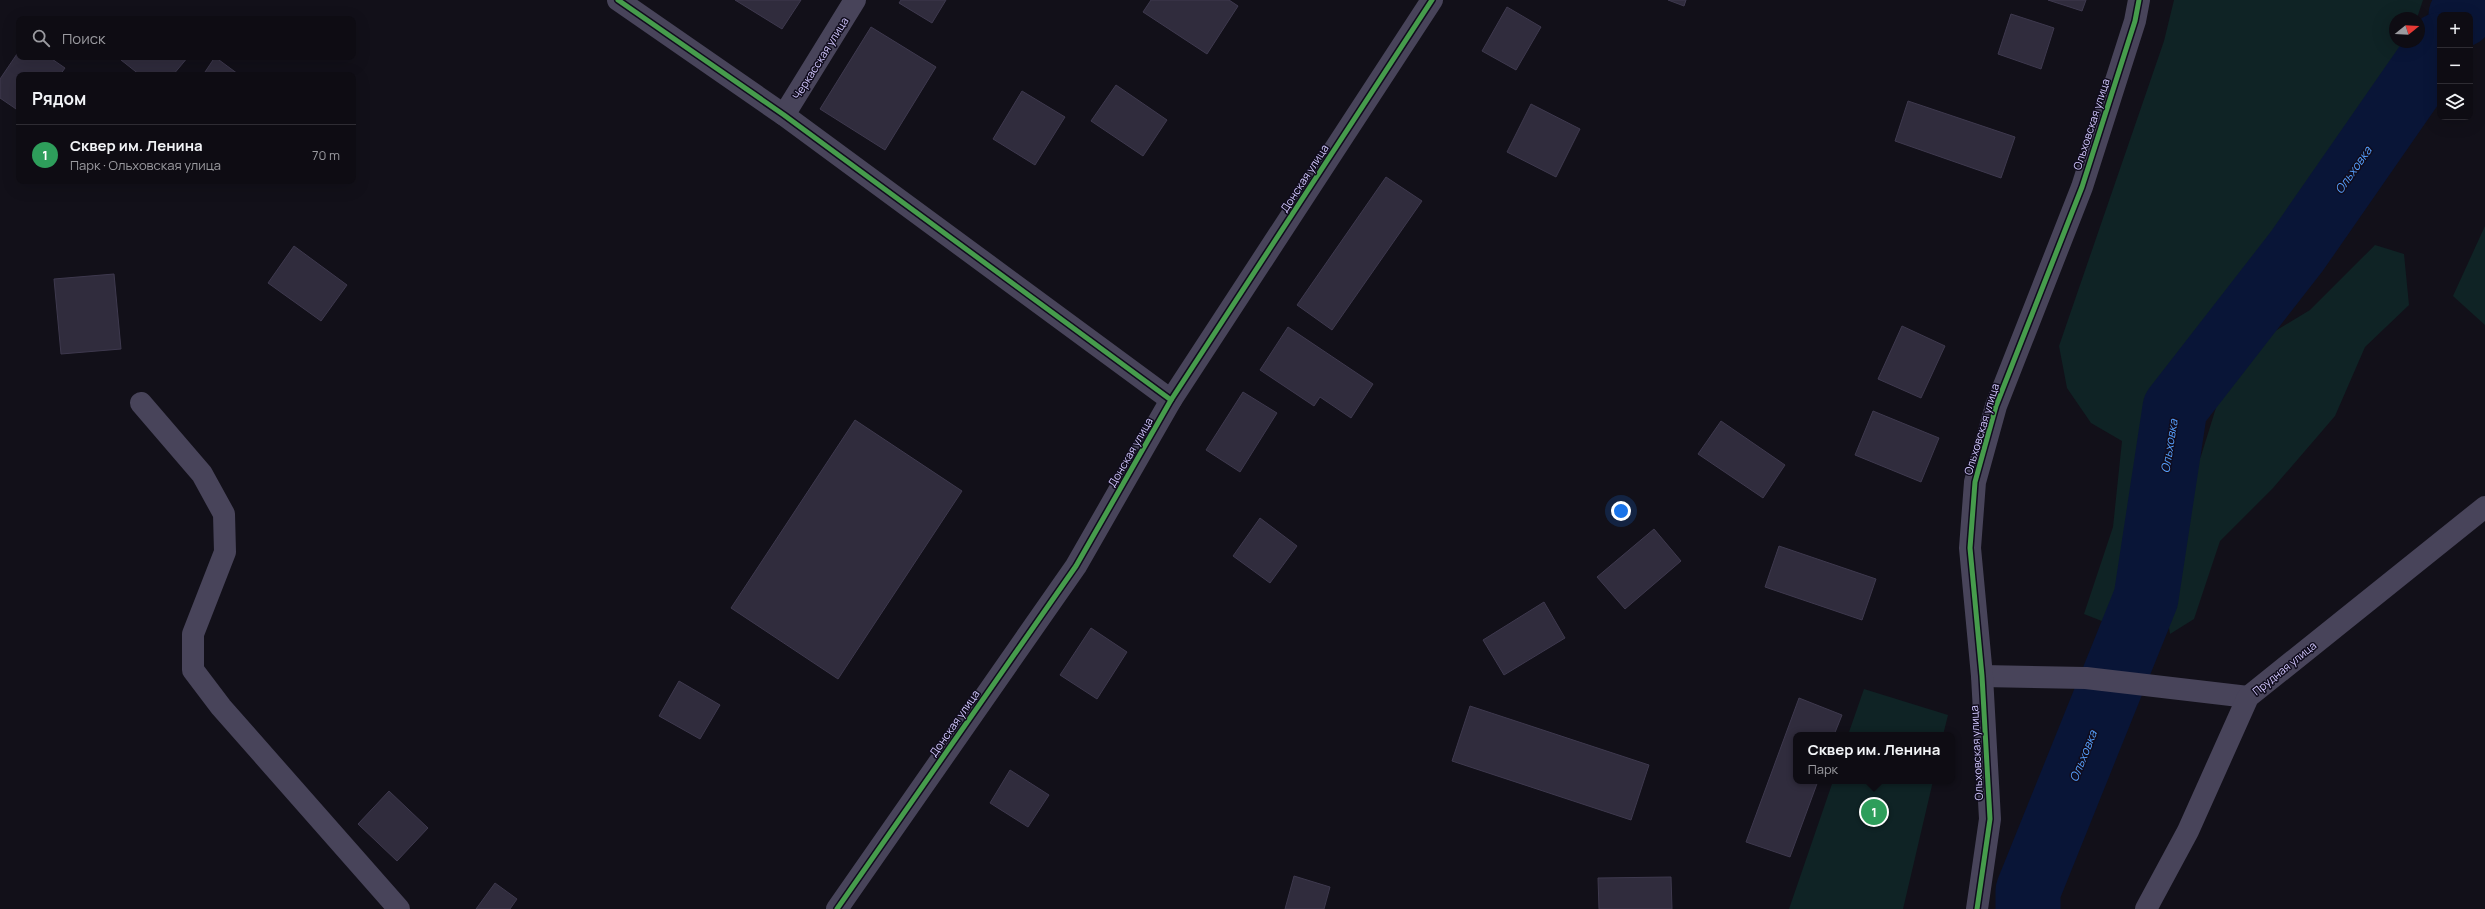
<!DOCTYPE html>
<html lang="ru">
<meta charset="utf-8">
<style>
:root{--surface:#0e0c13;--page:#17151c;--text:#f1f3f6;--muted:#9b9ba0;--line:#2e2c33;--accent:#0f766e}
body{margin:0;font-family:Manrope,sans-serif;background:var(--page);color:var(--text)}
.controls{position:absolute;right:12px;top:12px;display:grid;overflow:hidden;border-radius:8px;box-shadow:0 4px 16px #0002}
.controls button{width:36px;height:36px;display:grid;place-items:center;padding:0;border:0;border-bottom:1px solid var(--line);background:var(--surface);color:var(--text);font:20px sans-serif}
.compass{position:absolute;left:2389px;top:12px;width:36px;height:36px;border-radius:50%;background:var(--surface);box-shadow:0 4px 16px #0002;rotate:72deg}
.you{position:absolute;left:1621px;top:511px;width:14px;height:14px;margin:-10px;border:3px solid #fff;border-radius:50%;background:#1a73e8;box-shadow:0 0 0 6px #1a73e833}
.badge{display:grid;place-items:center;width:26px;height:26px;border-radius:50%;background:var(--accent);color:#fff;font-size:13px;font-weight:700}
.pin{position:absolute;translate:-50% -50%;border:2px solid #fff;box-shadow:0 1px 4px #0006}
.popup{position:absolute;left:1793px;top:732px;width:162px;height:52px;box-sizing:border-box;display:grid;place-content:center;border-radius:8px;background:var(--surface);filter:drop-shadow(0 1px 3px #0005);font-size:13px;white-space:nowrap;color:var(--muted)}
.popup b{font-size:15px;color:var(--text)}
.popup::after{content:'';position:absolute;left:50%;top:100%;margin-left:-8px;border:8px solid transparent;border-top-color:var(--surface)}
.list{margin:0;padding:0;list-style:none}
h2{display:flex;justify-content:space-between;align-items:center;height:52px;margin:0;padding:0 16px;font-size:17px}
h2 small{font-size:13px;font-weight:400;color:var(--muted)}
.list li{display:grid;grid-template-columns:26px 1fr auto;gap:12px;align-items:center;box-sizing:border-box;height:60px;padding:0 16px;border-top:1px solid var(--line)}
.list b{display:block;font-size:15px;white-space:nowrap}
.list p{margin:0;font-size:13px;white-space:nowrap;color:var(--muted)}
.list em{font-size:13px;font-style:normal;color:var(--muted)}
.icon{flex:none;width:22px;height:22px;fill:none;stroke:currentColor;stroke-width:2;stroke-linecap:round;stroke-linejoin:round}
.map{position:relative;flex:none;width:2485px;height:909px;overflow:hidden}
.search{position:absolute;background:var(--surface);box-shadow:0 4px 16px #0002;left:16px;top:16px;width:340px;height:44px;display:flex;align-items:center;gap:10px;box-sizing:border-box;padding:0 14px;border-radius:8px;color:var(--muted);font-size:15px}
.panel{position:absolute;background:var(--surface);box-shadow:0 4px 16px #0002;left:16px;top:72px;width:340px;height:112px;border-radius:8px}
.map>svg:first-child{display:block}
</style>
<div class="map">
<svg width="2485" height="909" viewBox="0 0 2485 909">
<rect width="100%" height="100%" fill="#121019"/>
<!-- green -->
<g fill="#0f2325">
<polygon points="2174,0 2423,0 2417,18 2395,18 2395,42 2407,42 2397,67 2306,185 2265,255 2227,298 2195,346 2167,377 2117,627 2084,614 2113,527 2122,441 2091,423 2067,388 2059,346 2164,41"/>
<polygon points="2485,226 2485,325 2453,296"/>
<polygon points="2375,245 2404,254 2409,305 2365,347 2335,416 2273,488 2220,541 2194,619 2170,634 2165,603 2177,557 2177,505 2201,456 2219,398 2262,339 2310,310"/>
<polygon points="1864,689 1948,715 1943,735 1848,735"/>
<polygon points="1833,781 1933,781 1903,909 1789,909"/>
</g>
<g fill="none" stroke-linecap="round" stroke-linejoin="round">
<!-- river -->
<g stroke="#091537" stroke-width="65">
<polyline points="2461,15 2471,0"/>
<polyline points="2028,909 2028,891 2146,598 2175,408 2297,251 2440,45"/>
</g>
</g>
<!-- building -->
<g fill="#302c3d" stroke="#3e394e">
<polygon points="735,0 801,0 782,29"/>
<polygon points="901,0 946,0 932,23 899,3"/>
<polygon points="1151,0 1229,0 1238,6 1207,54 1143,12"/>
<polygon points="1668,0 1686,0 1684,6"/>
<polygon points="2048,0 2086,0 2082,11"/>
<polygon points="1507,7 1541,27 1516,70 1482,51"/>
<polygon points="2011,14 2054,28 2041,69 1998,54"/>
<polygon points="871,27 936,67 885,150 820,109"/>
<polygon points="19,51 19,57 49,57 65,68 60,75 19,75 19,111 0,98 0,79"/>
<polygon points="124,57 188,57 173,75 140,75 121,60"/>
<polygon points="215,57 238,74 238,75 203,75"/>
<polygon points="1116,85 1167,120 1143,156 1091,121"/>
<polygon points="1022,91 1065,117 1035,165 993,139"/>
<polygon points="1908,101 2015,137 2001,178 1895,141"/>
<polygon points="1531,104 1580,129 1556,177 1507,152"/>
<polygon points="1386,177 1422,201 1332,330 1297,305"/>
<polygon points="294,246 347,285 321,321 268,283"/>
<polygon points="114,274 121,349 61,354 54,279"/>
<polygon points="1902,326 1945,346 1921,398 1878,379"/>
<polygon points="1288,327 1373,384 1351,418 1320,397 1314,406 1260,370"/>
<polygon points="1243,392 1277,413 1240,472 1206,450"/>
<polygon points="1873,411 1939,438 1921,482 1855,455"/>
<polygon points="855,420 962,491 838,679 731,608"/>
<polygon points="1721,421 1785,465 1763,498 1698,454"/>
<polygon points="1260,518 1297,546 1270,583 1233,556"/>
<polygon points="1654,529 1681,561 1625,609 1597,577"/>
<polygon points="1779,546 1876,579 1862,620 1765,587"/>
<polygon points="1544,602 1565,638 1504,675 1483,640"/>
<polygon points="1091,628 1127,652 1097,699 1060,675"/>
<polygon points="679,681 720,705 700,739 659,716"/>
<polygon points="1799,698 1842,715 1834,735 1796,735 1796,781 1818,781 1790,857 1746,842"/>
<polygon points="1470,706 1649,765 1631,820 1452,761"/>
<polygon points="1010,770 1049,795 1028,827 990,803"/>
<polygon points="389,791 428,828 397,861 358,824"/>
<polygon points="1294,876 1330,887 1324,909 1285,909"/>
<polygon points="1671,877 1672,909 1599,909 1598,878"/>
<polygon points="495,883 517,899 510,909 476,909"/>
</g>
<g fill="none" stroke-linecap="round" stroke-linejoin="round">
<!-- minor -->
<g stroke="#48445a" stroke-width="22">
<polyline points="618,0 784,115 1171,400"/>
<polyline points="784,115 855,0"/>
<polyline points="141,403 202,474 224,514 225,552 193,634 193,670 221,707 399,909"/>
<polyline points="1982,676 2086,678 2248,697"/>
<polyline points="837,909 1076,566 1171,400 1432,0"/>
<polyline points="1977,909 1990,819 1982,676 1970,548 1975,482 1996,406 2082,187 2135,21 2139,0"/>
<polyline points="2146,909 2188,831 2248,697 2485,507"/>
</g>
<!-- cycleway casing -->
<g stroke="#100c1d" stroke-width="8">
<g id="cycleway">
<polyline points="618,0 784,115 1171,400"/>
<polyline points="837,909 1076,566 1171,400 1432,0"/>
<polyline points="1977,909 1990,819 1982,676 1970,548 1975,482 1996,406 2082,187 2135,21 2139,0"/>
</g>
</g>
<!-- cycleway -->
<use href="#cycleway" stroke="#469c4c" stroke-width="5"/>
</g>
<g text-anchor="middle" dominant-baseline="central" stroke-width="3" stroke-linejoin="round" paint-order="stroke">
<!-- street labels -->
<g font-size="11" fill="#d3c8ff" stroke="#100c1d">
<text transform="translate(820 58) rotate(-58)">Черкасская улица</text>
<text transform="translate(2091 124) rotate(-72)">Ольховская улица</text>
<text transform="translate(1304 178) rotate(-57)">Донская улица</text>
<text transform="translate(1981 429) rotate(-73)">Ольховская улица</text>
<text transform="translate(1130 452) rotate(-60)">Донская улица</text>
<text transform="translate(2284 668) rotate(-39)">Прудная улица</text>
<text transform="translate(954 723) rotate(-55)">Донская улица</text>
<text transform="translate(1976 753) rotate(-93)">Ольховская улица</text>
</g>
<!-- water labels -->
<g font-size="12" font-style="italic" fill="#56a1ff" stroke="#100c1d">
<text transform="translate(2353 170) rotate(-55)">Ольховка</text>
<text transform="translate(2169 446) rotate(-81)">Ольховка</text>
<text transform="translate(2083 756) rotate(-68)">Ольховка</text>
</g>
</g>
</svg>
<div class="controls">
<button>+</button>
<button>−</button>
<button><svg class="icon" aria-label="layers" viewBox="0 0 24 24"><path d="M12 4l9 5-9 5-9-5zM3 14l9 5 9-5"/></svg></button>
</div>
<svg class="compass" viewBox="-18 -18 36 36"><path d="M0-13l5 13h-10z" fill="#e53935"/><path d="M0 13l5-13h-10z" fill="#9b9ba0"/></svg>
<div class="you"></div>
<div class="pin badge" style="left:1874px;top:812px;background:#2e9e5b">1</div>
<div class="popup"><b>Сквер им. Ленина</b>Парк</div>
<div class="search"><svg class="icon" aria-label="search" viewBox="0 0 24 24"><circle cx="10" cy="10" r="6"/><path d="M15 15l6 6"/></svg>Поиск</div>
<section class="panel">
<h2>Рядом<small></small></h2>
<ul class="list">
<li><span class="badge" style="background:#2e9e5b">1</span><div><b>Сквер им. Ленина</b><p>Парк · Ольховская улица</p></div><em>70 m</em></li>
</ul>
</section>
</div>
